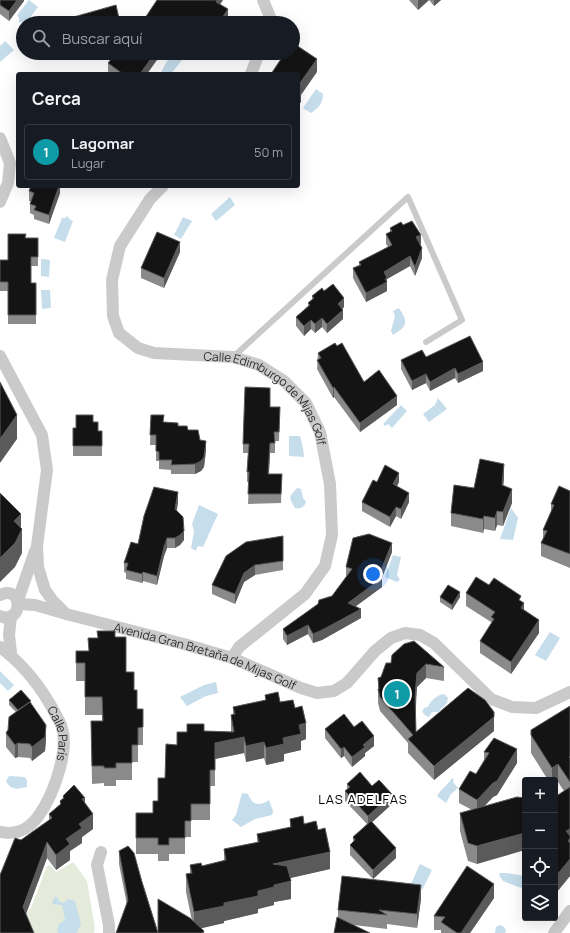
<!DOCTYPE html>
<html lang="es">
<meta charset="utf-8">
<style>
:root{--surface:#171b24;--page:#20242c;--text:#f1f3f6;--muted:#9ea1a6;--line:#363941;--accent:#0b8043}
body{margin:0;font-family:Manrope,sans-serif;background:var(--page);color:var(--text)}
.controls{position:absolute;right:12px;bottom:12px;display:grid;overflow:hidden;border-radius:4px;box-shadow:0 4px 16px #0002}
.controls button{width:36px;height:36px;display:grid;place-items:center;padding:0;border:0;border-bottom:1px solid var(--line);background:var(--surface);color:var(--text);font:20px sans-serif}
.you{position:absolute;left:373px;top:574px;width:14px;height:14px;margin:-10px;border:3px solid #fff;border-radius:50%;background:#1a73e8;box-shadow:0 0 0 6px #1a73e833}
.badge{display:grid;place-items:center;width:26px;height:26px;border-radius:50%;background:var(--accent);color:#fff;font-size:13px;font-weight:700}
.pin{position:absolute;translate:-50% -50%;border:2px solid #fff;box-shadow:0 1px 4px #0006}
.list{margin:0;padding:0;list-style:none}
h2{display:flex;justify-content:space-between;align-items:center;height:52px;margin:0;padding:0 16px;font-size:17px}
h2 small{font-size:13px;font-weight:400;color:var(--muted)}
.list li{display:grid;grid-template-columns:26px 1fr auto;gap:12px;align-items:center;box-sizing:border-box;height:56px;margin:0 8px 8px;padding:0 8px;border:1px solid var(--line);border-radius:4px}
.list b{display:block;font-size:15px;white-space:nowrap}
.list p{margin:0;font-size:13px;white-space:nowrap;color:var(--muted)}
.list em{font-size:13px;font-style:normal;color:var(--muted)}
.icon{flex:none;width:22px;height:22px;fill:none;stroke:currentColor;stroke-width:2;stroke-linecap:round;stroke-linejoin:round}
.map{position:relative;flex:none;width:570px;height:933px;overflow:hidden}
.search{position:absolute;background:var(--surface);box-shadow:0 4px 16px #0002;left:16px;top:16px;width:284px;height:44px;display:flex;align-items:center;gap:10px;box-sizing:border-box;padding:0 14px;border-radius:22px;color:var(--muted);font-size:15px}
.panel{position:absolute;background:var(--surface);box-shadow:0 4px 16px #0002;left:16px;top:72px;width:284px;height:116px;border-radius:4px}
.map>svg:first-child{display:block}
</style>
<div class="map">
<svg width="570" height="933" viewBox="0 0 570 933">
<rect width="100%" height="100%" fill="#fff"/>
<!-- green -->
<polygon fill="#e4ebdb" points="73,862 87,881 95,928 94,933 30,933 24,917 31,908 47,866 50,865 56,872"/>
<!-- water -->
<g fill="#c6ddeb">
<polygon points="29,0 38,7 26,23 19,22 19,18 17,15"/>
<polygon points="5,41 14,50 0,62 0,46"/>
<polygon points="171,54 182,60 171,74 160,74"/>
<path d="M 316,89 L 323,94 C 323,104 318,108 311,113 L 303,108 Z"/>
<polygon points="230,197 235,205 216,221 211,214"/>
<polygon points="68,216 69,219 73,221 65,242 54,238 62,218 65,218"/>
<polygon points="183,217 192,221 181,239 174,235"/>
<polygon points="41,259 50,260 49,277 41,276"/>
<polygon points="41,290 50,290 51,308 42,309"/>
<path d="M 399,308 C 408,322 408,326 393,335 L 391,331 L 395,316 L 393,311 Z"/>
<polygon points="438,398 447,409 429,422 423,414 435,405"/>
<polygon points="401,405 407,411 392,428 388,424 385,426 383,424"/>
<polygon points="289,436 300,436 303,448 304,457 289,456"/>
<path d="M 297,488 L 301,489 L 303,498 L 306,502 C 304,508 300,509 295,508 L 290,499 L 291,495 Z"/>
<polygon points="199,505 218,514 203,547 199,546 197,547 196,551 191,548 194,531 192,524"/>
<polygon points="511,508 518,518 513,540 500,539"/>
<polygon points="393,555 401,557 397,575 400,580 397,582 385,577"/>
<polygon points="550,632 560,638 546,661 535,655"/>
<polygon points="0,671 14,685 8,691 0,683"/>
<polygon points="216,682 218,693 206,696 187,706 180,697 204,685"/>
<path d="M 444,694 L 448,698 L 447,703 L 438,712 L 432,712 L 429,717 L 426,716 L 422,712 L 424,708 L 428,707 C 431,700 437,695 444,694 Z"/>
<path d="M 9,776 L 25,777 L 27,781 L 27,787 C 18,789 11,791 6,781 Z"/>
<path d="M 452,778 L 454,780 L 453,782 L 458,788 L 451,794 L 446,803 L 437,796 C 441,789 448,785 452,778 Z"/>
<path d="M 242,793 L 248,794 C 252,805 259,807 269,800 L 273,811 L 272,815 L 255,819 L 241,827 L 232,820 L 236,815 Z"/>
<polygon points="420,864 432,870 422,890 411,884"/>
<polygon points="500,873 506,873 525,876 525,886 521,888 503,881 499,875"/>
<polygon points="56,896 60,902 64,903 68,899 75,901 81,924 76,933 58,933 57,930 59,924 65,920 62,905 52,904 53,900"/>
<polygon points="500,925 503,926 506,930 505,933 495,933 496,927"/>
</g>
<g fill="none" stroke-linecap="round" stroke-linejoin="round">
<!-- lane -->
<polyline stroke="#cacaca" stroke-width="6" points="233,357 408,197 462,320 426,342"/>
<!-- street -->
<g stroke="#cacaca" stroke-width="12">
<polyline points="263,0 270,17 268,23"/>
<polyline points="251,74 259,53"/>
<polyline points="0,138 10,163 8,183 0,202"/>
<path id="s1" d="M 163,186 L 150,199 L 120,246 L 112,280 L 113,316 L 119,333 L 138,348 L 154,353 L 233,357 L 259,365 L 284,381 L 306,403 L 320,432 L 330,484 L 332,535 L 325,566 L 305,594 L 239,647 L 232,658"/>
<path id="s2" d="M 0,356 L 42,435 L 47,470 L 37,546 L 38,567 L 45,590 L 53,601 L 66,614 L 184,644 L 232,658 L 301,688 L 317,693 L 334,691 L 347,683 L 375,651 L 391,638 L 405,633 L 420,635 L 434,643 L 491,699 L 512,707 L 536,708 L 570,692"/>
<path d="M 0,595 C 24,584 23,626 0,616"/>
<polyline points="18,600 35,551"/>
<polyline points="19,604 35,605 63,613"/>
<polyline points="11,616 9,635 11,652"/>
<path id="s3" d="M 0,647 C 24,665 42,688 56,715 C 58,719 61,724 62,728 C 70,753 49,811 29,826 C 20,833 10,834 0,832"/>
<polyline points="101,852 97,865 109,925 109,933"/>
<polyline points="554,933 570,911"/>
</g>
</g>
<!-- wall -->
<g fill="#8a8a8a">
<polygon points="0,0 24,0 24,1 9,21 0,14"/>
<polygon points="409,0 429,0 418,10"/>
<polygon points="429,0 441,0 434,6"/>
<polygon points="108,63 147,74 110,74 108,73"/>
<polygon points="17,86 18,86 18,99 17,95"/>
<polygon points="60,186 60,193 49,224 34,219 34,215 30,213 30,204 31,201 29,201 29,191"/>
<polygon points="403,225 421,244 420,244 422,258 415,276 410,266 387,279 387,291 366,302 353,278 353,268 359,265 359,262 388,247 386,244 386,234 390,232 390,228"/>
<polygon points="26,238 38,238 38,266 31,266 31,283 36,283 36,324 8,324 8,291 0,291 0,260 8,260"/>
<polygon points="180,252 164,288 141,278 141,268"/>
<polygon points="324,291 344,307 342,309 343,319 327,333 322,327 315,333 311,329 304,336 296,326 296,317 308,306 308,303 312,300 312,296"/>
<polygon points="337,346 364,382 397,405 360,432 334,397 333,398 317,369 318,353"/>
<polygon points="426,357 483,371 458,383 455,378 430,391 426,383 412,390 401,369 401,360"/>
<polygon points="270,407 280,407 279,441 275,441 275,453 270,453 269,474 282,474 281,503 248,504 249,482 247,482 247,472 248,453 243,453 243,444"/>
<polygon points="151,415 164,422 178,426 188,430 200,440 206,450 204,467 201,471 195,474 171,474 171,470 159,469 159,461 156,461 156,445 150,445"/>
<polygon points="93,422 98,431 102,431 102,456 73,456 73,428 76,428"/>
<polygon points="504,478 503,486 512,503 503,526 497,525 495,531 484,529 483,533 451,526 451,513 474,488"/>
<polygon points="377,482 399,482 397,486 409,502 401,519 396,516 390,527 362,511 362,502"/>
<polygon points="570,491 570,568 541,556 541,543 543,539 543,530 551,512 551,504"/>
<polygon points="178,502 177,510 184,540 180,545 175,548 167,548 164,556 157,585 143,581 142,583 126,579 126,573 124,572 124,563"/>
<polygon points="283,536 283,570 255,575 244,582 235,604 212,594 212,585"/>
<polygon points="392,552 382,577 382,587 356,606 361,618 322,640 313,643 308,634 287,645 283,639 283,629 332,596 346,577 346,567"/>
<polygon points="489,585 521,601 524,610 539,633 511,674 480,653 480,641 491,624 491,622 466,606 466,593"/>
<polygon points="440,597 460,597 452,610 440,602"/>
<polygon points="115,637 126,672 134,690 137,709 143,709 143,745 138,745 138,762 132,762 132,780 116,780 116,786 104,786 104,783 92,784 91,721 102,721 102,715 85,715 85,681 76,681 76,651 88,651"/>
<polygon points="392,655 444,667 444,681 426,678 417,687 416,707 416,732 494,731 434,780 408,753 408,743 380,711 378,703 378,678 381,677 391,663"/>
<polygon points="265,695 280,702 295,708 306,739 301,741 301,750 284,754 284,761 266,765 264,758 246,762 244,753 215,759 215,786 210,786 210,820 191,820 191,837 185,837 185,854 169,854 169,861 158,861 158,854 136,854 136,813 153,813 158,801 177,745 187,732 204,731 231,732 231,715 233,714 233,707 265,701"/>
<polygon points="9,700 31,703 46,739 45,751 32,761 30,758 18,757 15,758 6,747 6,733 8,730 16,712 9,705"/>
<polygon points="570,706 570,876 556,893 555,893 555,797 564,791 558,782 555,780 548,780 531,753 531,730"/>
<polygon points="354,727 374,746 365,753 365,756 352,767 344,756 341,758 325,738 325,729"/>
<polygon points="484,752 517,763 497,795 493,797 484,807 477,864 468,861 460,831 460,813 472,810 459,803 459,789 476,774 484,760"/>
<polygon points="347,784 372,786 392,804 372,822 396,858 373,879 350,855 350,845 353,843 353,837 367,824 345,801 345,791 347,790"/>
<polygon points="63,796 85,804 93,829 82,837 82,843 70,851 70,860 56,870 47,858 26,914 0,933 21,840 49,820 49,814 60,804 60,801 63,798"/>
<polygon points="290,819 318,830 330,869 290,878 291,899 274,902 274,905 258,909 258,913 224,921 224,923 201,928 204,933 116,933 127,905 119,864 119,851 142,882 158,932 192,921 186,892 186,874 190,873 190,865 202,866 224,861 224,849 257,843 257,834 290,828"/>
<polygon points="494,898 470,933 441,933 441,930 434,930 434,916"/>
<polygon points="421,899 417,928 387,924 387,929 354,925 338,918 338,910"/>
</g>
<!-- shaded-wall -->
<g fill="#5a5a5a">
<polygon points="17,0 24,0 24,1 9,21 9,11"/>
<polygon points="217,0 223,0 216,11 216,2"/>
<polygon points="418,0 429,0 418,10"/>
<polygon points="434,0 441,0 434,6"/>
<polygon points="228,9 228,19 225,23 219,23"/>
<polygon points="155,53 162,53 147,74 140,74"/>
<polygon points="317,59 317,72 301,95 301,102 298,106 298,86"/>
<polygon points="59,186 60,186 60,193 49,224 49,215"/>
<polygon points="421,235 421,244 416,247 416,237"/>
<polygon points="180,242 180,252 164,288 164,278"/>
<polygon points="422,248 422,258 415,276 415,267"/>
<polygon points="410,256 410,266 387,279 387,291 366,302 366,293 384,272"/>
<polygon points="344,298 344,307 338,313 338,304"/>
<polygon points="343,310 343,319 327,333 327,324"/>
<polygon points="322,318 322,327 315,333 315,324"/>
<polygon points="311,320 311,329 304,336 304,326"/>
<polygon points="483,362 483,371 458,383 458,374"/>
<polygon points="455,368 455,378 430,391 430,382"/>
<polygon points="426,374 426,383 412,390 412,381"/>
<polygon points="334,387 334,397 333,398 333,388"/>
<polygon points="397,396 397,405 360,432 360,423"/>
<polygon points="17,415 17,439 0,463 0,439"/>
<polygon points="206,441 206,450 204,467 201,471 195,474 195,464"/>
<polygon points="270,443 270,453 268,484 268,474"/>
<polygon points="504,464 504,478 502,499 502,485"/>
<polygon points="399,473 399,482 393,494 393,484"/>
<polygon points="512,489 512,503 503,526 503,512"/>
<polygon points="178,492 178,502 175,519 175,509"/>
<polygon points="409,493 409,502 401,519 401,509"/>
<polygon points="396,507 396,516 390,527 390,517"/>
<polygon points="497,511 497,525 495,531 495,518"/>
<polygon points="21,514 21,531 22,529 22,553 15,567 0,582 0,558 14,521"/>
<polygon points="484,516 484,529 483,533 483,519"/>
<polygon points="184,531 184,540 180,545 175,548 175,538"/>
<polygon points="167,538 167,548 164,556 157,585 157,576 164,547"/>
<polygon points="392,543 392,552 382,578 382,587 348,612 348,603 379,575"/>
<polygon points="255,565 255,575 244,582 235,604 235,594 244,573"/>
<polygon points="143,572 143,581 142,583 142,574"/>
<polygon points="460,592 460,597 452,610 452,605"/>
<polygon points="524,603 524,616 521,608"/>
<polygon points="361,609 361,618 322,640 313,643 313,634"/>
<polygon points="539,620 539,633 511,674 511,662"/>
<polygon points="308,625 308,634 287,645 287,636"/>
<polygon points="426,664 426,678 417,687 415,709 415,696 417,673"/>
<polygon points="494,717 494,731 434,780 434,766"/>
<polygon points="306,723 306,739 301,741 301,750 284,754 284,761 266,765 266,748 283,738 299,725"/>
<polygon points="46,725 46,739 45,751 32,761 32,747"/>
<polygon points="374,736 374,746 365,753 365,756 352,767 352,757 363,745"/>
<polygon points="244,737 244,753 215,759 215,786 215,743"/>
<polygon points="264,742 264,758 246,762 246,746"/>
<polygon points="18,743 18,757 15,758 15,745"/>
<polygon points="344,747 344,756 341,758 341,749"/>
<polygon points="517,749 517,763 497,795 493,797 477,813 477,800"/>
<polygon points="558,764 558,782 555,783 555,780 552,780 552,768"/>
<polygon points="392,794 392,804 368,826 368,816"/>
<polygon points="85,798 85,813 82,799"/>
<polygon points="93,814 93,829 82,837 82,843 70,851 70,860 56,870 56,855 66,839 79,824"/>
<polygon points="570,829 570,855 566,831"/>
<polygon points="525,833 525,850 477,864 477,846"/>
<polygon points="47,842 47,858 23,922 23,907"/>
<polygon points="396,848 396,858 373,879 373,870"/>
<polygon points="330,852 330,869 273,882 273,864"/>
<polygon points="570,859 570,876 556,893 556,876"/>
<polygon points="291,881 291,899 274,902 274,905 258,909 258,913 224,921 224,923 194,930 194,912 224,903 274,885"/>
<polygon points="494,884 494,898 470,933 461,933"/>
<polygon points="421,885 421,899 417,928 417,914"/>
</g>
<!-- building -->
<g fill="#141414" stroke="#5a5a5a">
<polygon points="0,0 17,0 9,11 0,5"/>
<polygon points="157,0 217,0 216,2 228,9 219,23 138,23 139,21 143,21"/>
<polygon points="116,5 120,23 71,23 70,18"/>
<polygon points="293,43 317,59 298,86 301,88 298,93 298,74 271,74 285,53 293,53"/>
<polygon points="116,53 155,53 140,74 123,74 108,63"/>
<polygon points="31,186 59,186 49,215 34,210 36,206 30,204 34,193 29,191"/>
<polygon points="412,221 421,235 416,237 422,248 415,267 410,256 384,272 387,278 385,279 387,282 366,293 353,268 361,265 359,262 392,245 386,234 392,231 390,228 401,222 403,225"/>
<polygon points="157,232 180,242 164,278 141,268"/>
<polygon points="8,234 26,234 25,238 38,238 38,257 31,257 31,283 36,283 36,315 8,315 8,282 0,282 0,260 8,260"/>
<polygon points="333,284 344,298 338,304 343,310 327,324 322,318 315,324 311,320 304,326 296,317 310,305 308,303 314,298 312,296 322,288 324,291"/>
<polygon points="470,336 483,362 458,374 455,368 430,382 426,374 412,381 401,360 422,350 426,357"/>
<polygon points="335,343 337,346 342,343 364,382 379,370 397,396 360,423 334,387 333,388 317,360 321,358 318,353"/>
<polygon points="0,382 17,415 0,439"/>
<polygon points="245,387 270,388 270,407 280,407 279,432 274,432 275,443 270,443 268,474 282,474 281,494 248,494 249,472 247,472 249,444 243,444"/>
<polygon points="76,415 93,415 93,422 98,422 98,431 102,431 102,446 73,446 73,428 76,428"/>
<polygon points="151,415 164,415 163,422 178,423 178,426 187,426 188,430 198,430 200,440 206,441 204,457 201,461 195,464 171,465 172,460 159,460 159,452 156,451 156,435 150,435"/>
<polygon points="480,459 504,464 502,485 512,489 503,512 497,511 495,518 484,516 483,519 451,513 454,485 474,488"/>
<polygon points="385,465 399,473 393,484 409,493 401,509 396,507 390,517 362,502 373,480 377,482"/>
<polygon points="559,486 570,491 570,554 541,543 547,531 543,530 554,505 551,504"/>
<polygon points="154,487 178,492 175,509 183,517 184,531 180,535 175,538 167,538 164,547 157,576 143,572 142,574 126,570 128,563 124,563 131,542 138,544 144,516"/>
<polygon points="0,493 21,514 14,521 22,529 15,543 0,558"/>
<polygon points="369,534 392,543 379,575 382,578 348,603 361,609 322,630 313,634 308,625 287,636 283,629 318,604 319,600 332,596 352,569 346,567 353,538"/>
<polygon points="283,536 283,561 255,565 244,573 235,594 212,585 226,556 246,542"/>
<polygon points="476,577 489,585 494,578 521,596 519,600 524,603 521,608 539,620 511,662 480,641 494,619 491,617 495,612 466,593"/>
<polygon points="448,585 460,592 452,605 440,597"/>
<polygon points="97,631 115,631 115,637 126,637 126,672 134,672 134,690 137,690 137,709 143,709 143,727 138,728 138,745 132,745 132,763 116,763 116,768 104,768 104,766 92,766 91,721 103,721 102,697 85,697 85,663 76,663 76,651 89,651 88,638 98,638"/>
<polygon points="414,641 444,667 426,664 417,673 415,696 416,732 468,688 485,700 494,712 494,717 434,766 408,739 413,735 380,697 378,689 379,689 378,678 381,677 386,663 391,663 392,655 404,644"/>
<polygon points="21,690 31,701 18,710 9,700"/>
<polygon points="278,692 280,702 293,700 295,708 302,706 306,723 299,725 301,734 283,738 284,744 266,748 264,742 246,746 244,737 215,743 215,770 210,770 210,804 191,804 191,821 185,821 185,838 169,838 169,845 158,845 158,838 136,838 136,813 153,813 153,801 158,801 158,778 165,778 166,744 177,745 177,732 187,732 187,724 204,724 204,731 234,732 231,715 235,714 233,707 266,700 265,695"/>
<polygon points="30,702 46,725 45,737 32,747 30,744 18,743 15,745 6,733 8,730 9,717"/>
<polygon points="570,706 570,756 569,757 570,758 570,782 558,764 552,768 531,735 531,730"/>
<polygon points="344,714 354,727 362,721 374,736 363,745 365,747 352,757 344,747 341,749 325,729"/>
<polygon points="494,738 517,749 497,781 493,783 477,800 459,789 470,771 476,774 489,753 484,752"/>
<polygon points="360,772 372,786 379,780 392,794 368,816 345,791 350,787 347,784"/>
<polygon points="74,785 85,798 82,799 93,814 79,824 82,828 66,839 70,844 56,855 47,842 23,907 34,933 0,933 0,875 15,838 21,840 52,818 49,814 61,804 60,801 64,798 63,796"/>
<polygon points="570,787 570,829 566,831 570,836 570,838 568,841 570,843 570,859 556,876 555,875 555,797"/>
<polygon points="517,797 525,798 525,833 477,846 468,843 460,813"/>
<polygon points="303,816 304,824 316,821 318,830 325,828 330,852 273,864 287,866 291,881 274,885 274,887 258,891 258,896 224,903 224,906 194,912 186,874 192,873 190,865 201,863 202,866 226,860 224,849 259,842 257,834 291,827 290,819"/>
<polygon points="371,821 396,848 373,870 350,845 355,840 353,837"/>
<polygon points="128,846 134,853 142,882 158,933 158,899 190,918 204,931 203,933 116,933 128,900 119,851"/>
<polygon points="467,866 494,884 461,933 457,933 441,922 445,917 434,916"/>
<polygon points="342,876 421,885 417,914 379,910 387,915 338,910"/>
<polygon points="337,917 370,933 334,933"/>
</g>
<g text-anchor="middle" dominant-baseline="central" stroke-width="4" stroke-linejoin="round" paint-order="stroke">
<!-- street labels -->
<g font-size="12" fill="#2d2d2d" stroke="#fff">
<text stroke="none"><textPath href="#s1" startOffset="335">Calle Edimburgo de Mijas Golf</textPath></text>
<text stroke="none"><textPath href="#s2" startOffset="424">Avenida Gran Bretaña de Mijas Golf</textPath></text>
<text stroke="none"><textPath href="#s3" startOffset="108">Calle París</textPath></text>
</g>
<!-- neighbourhood labels -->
<g font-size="13" letter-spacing="1" fill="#000" stroke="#fff">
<text x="363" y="799">LAS ADELFAS</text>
</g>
</g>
</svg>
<div class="controls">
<button>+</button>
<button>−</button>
<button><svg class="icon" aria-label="locate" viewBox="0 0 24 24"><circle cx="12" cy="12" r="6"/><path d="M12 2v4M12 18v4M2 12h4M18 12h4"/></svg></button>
<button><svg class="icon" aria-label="layers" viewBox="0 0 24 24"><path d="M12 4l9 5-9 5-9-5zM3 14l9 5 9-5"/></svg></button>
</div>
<div class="you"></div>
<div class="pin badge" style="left:397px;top:694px;background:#0f9aa8">1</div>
<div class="search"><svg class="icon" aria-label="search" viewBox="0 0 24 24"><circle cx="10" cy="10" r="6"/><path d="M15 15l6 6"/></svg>Buscar aquí</div>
<section class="panel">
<h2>Cerca<small></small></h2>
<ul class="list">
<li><span class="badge" style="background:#0f9aa8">1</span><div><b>Lagomar</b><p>Lugar</p></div><em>50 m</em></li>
</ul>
</section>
</div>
